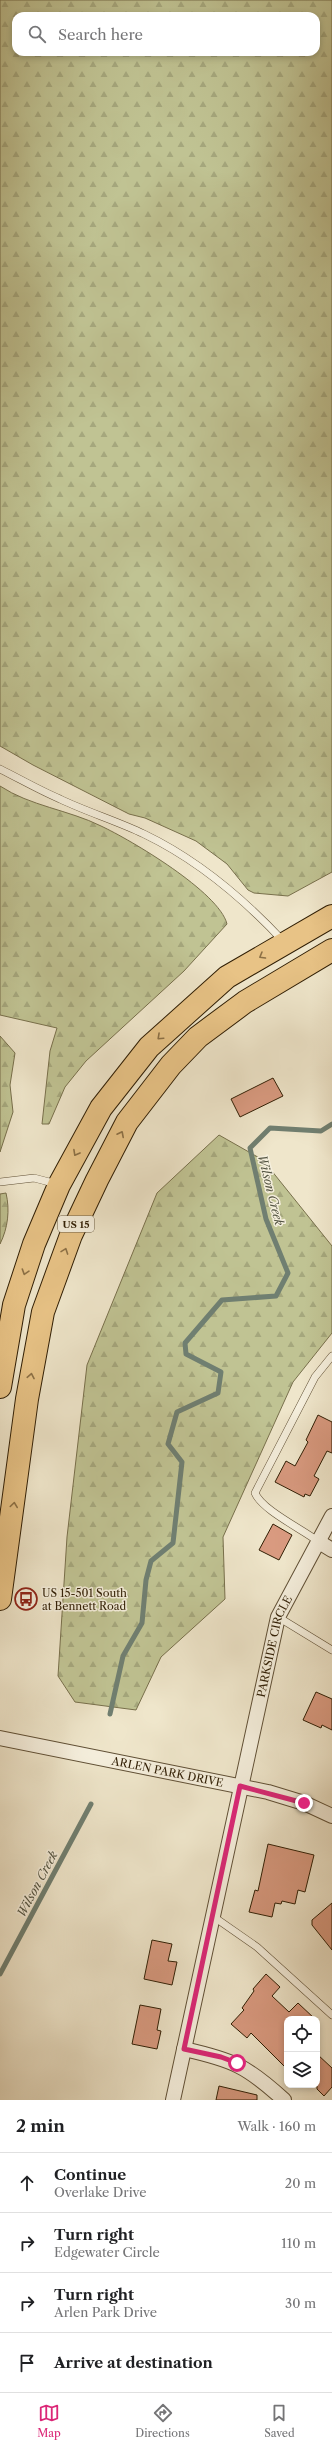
<!DOCTYPE html>
<meta charset="utf-8">
<style>
:root{--surface:#fff;--page:#f2f2f2;--text:#202124;--muted:#757577;--line:#e0e0e0;--accent:#db2777}
body{margin:0;font-family:"Libre Caslon Text",serif;background:var(--page);color:var(--text)}
.controls{position:absolute;right:12px;bottom:12px;display:grid;overflow:hidden;border-radius:8px;box-shadow:0 2px 6px #0003}
.controls button{width:36px;height:36px;display:grid;place-items:center;padding:0;border:0;border-bottom:1px solid var(--line);background:var(--surface);color:var(--text);font:20px sans-serif}
.stop{position:absolute;width:12px;height:12px;margin:-9px;border:3px solid #db2777;border-radius:50%;background:#fff}
.stop.end{background:#db2777;border-color:#fff;box-shadow:0 1px 4px #0008}
.list{margin:0;padding:0;list-style:none}
h2{display:flex;justify-content:space-between;align-items:center;height:52px;margin:0;padding:0 16px;font-size:17px}
h2 small{font-size:13px;font-weight:400;color:var(--muted)}
.list li{display:grid;grid-template-columns:26px 1fr auto;gap:12px;align-items:center;box-sizing:border-box;height:60px;padding:0 16px;border-top:1px solid var(--line)}
.list b{display:block;font-size:15px;white-space:nowrap}
.list p{margin:0;font-size:13px;white-space:nowrap;color:var(--muted)}
.list em{font-size:13px;font-style:normal;color:var(--muted)}
.icon{flex:none;width:22px;height:22px;fill:none;stroke:currentColor;stroke-width:2;stroke-linecap:round;stroke-linejoin:round}
.map{position:relative;flex:none;width:332px;height:2100px;overflow:hidden}
.search{position:absolute;background:var(--surface);box-shadow:0 2px 6px #0003;left:12px;right:12px;top:12px;height:44px;display:flex;align-items:center;gap:10px;box-sizing:border-box;padding:0 14px;border-radius:12px;color:var(--muted);font-size:15px}
.sheet{height:292px;background:var(--surface)}
nav{display:flex;justify-content:space-around;align-items:center;box-sizing:border-box;height:56px;border-top:1px solid var(--line);background:var(--surface);font-size:11px;color:var(--muted)}
nav a{display:grid;justify-items:center;gap:2px}
nav .on{color:var(--accent)}
.map>svg:first-child{display:block}
</style>
<div class="map">
<svg width="332" height="2100" viewBox="0 0 332 2100">
<defs>
<pattern id="forest-firs" width="22" height="20" patternUnits="userSpaceOnUse"><rect width="22" height="20" fill="#c0c393"/><path d="M5 1l3.5 6h-7zM16 11l3.5 6h-7z" fill="#a5a77d"/></pattern>
</defs>
<rect width="100%" height="100%" fill="#efe6cb"/>
<filter id="stains"><feTurbulence type="fractalNoise" baseFrequency=".005" numOctaves="4"/><feColorMatrix values="0 0 0 0 .2 0 0 0 0 .09 0 0 0 0 .02 0 0 0 .5 -.17"/></filter>
<radialGradient id="worn" r=".72"><stop offset=".6" stop-color="#630" stop-opacity="0"/><stop offset="1" stop-color="#630" stop-opacity=".3"/></radialGradient>
<!-- forest -->
<g fill="url(#forest-firs)" stroke="#78704c" fill-rule="evenodd">
<path d="M 0,0 L 332,0 L 332,872 L 288,896 L 254,893 L 248,890 L 227,864 L 196,841 L 145,818 L 129,814 L 33,765 L 0,746 ZM 16,16 L 316,16 L 316,52 L 16,52 Z"/>
<path d="M 0,786 C 30,806 69,810 101,826 C 131,840 219,892 227,924 L 184,971 L 86,1061 L 65,1087 L 49,1124 L 42,1124 L 50,1051 L 57,1028 L 0,1015 Z"/>
<polygon points="0,1036 15,1053 10,1085 13,1112 0,1152"/>
<polygon points="219,1135 263,1160 332,1246 332,1333 293,1382 223,1537 225,1599 161,1657 136,1710 75,1702 58,1676 67,1537 87,1365 157,1193"/>
<path d="M 6,1193 C 10,1210 8,1228 0,1244 L 0,1194 Z"/>
</g>
<g fill="none" stroke-linecap="round" stroke-linejoin="round">
<!-- stream -->
<g stroke="#707f71" stroke-width="5">
<polyline points="110,1714 123,1656 142,1623 146,1580 151,1561 173,1543 182,1462 168,1444 177,1412 218,1393 221,1372 186,1354 185,1343 222,1300 276,1296 288,1273 266,1219 250,1148 270,1128 321,1131 332,1124"/>
<polyline points="0,1974 91,1804"/>
</g>
</g>
<!-- building -->
<g fill="#d99a80" stroke="#301e04">
<polygon points="273,1078 283,1096 240,1117 231,1099"/>
<polygon points="318,1415 332,1422 332,1453 327,1451 314,1476 319,1479 310,1496 305,1494 304,1497 275,1482 286,1461 295,1466 308,1442 306,1440"/>
<polygon points="273,1524 292,1535 279,1560 259,1550"/>
<polygon points="316,1692 332,1699 332,1730 322,1725 321,1728 303,1720"/>
<polygon points="268,1844 314,1855 305,1892 298,1890 295,1904 282,1901 281,1904 275,1903 272,1917 249,1912 255,1890 258,1891"/>
<polygon points="332,1903 332,1950 312,1925 312,1920"/>
<polygon points="152,1940 172,1944 168,1961 177,1962 172,1985 144,1979"/>
<polygon points="266,1974 280,1987 272,1996 289,2012 298,2003 315,2019 287,2019 287,2069 251,2033 247,2038 231,2024 244,2010 242,2008 254,1991 253,1989"/>
<polygon points="140,2005 161,2009 157,2030 161,2031 157,2049 132,2044"/>
<polygon points="317,2054 332,2068 332,2087 324,2096 317,2089"/>
<polygon points="219,2086 257,2095 257,2100 216,2100"/>
</g>
<g fill="none" stroke-linecap="round" stroke-linejoin="round">
<!-- service casing -->
<g stroke="#605036" stroke-width="8">
<g id="service">
<path d="M 0,769 C 20,779 39,790 60,799 C 87,812 117,821 144,834 C 198,860 243,898 283,941"/>
<polyline points="0,1182 34,1178 57,1184"/>
<path d="M 319,1542 C 302,1529 262,1510 255,1493 L 315,1377 L 332,1356"/>
<polyline points="278,1617 332,1650"/>
<polyline points="214,1917 257,1947 332,2015"/>
</g>
</g>
<!-- minor casing -->
<g stroke="#605036" stroke-width="16">
<g id="minor">
<polyline points="319,1542 332,1550"/>
<path id="s1" d="M 0,1738 L 268,1792 L 304,1803 L 332,1816"/>
<path d="M 184,2049 C 233,2060 247,2066 284,2100"/>
<path id="s2" d="M 173,2100 L 278,1617 L 332,1516"/>
</g>
</g>
<!-- trunk casing -->
<g stroke="#301e04" stroke-width="24">
<g id="trunk">
<polyline points="0,1387 14,1305 34,1244 59,1185 101,1108 149,1047 227,977 332,916"/>
<polyline points="0,1599 27,1399 43,1312 71,1235 97,1180 127,1122 171,1065 198,1037 245,1002 332,950"/>
</g>
</g>
<!-- service -->
<use href="#service" stroke="#f5efdd" stroke-width="7"/>
<!-- minor -->
<use href="#minor" stroke="#f5efdd" stroke-width="14"/>
<!-- trunk -->
<use href="#trunk" stroke="#e8c386" stroke-width="22"/>
</g>
<!-- one-way arrows -->
<defs><path id="oneway-chevron" d="M-2-3.5L2.5 0L-2 3.5" fill="none" stroke-width="1.6" stroke-linecap="round" stroke-linejoin="round"/></defs>
<g stroke="#8c7045">
<use href="#oneway-chevron" transform="translate(262 956) rotate(150)"/>
<use href="#oneway-chevron" transform="translate(160 1037) rotate(137)"/>
<use href="#oneway-chevron" transform="translate(121 1134) rotate(-63)"/>
<use href="#oneway-chevron" transform="translate(76 1153) rotate(119)"/>
<use href="#oneway-chevron" transform="translate(65 1251) rotate(-70)"/>
<use href="#oneway-chevron" transform="translate(25 1272) rotate(108)"/>
<use href="#oneway-chevron" transform="translate(31 1376) rotate(-79)"/>
<use href="#oneway-chevron" transform="translate(14 1505) rotate(-82)"/>
</g>
<g fill="none" stroke-linecap="round" stroke-linejoin="round">
<!-- route -->
<polyline stroke="#db2777" stroke-width="5" points="237,2063 221,2057 184,2049 240,1786 304,1803"/>
</g>
<!-- icons -->
<defs>
<g id="bus-ring" transform="scale(1.15)"><circle r="9.5" fill="#f5efdd" stroke="#8f2418" stroke-width="1.5"/><path d="M-5-6H5V4H4V6H2V4H-2V6H-4V4H-5ZM-3.5-4V0h7V-4ZM-3.5 1.2v1.5H-2V1.2ZM2 1.2v1.5H3.5V1.2Z" fill="#8f2418"/></g>
</defs>
<g fill-rule="evenodd">
<use href="#bus-ring" x="26" y="1599"/>
</g>
<g text-anchor="middle" dominant-baseline="central" stroke-width="3" stroke-linejoin="round" paint-order="stroke">
<!-- shield labels -->
<rect fill="#f5efdd" stroke="#6b5d45" stroke-width="1" x="58" y="1216" width="36" height="16" rx="3"/>
<g font-size="10" font-weight="bold" fill="#301e04">
<text x="76" y="1224">US 15</text>
</g>
<!-- poi labels -->
<g font-size="11" fill="#301e04" stroke="#f5efdd" text-anchor="start">
<text x="42" y="1593">US 15-501 South<tspan x="42" dy="13">at Bennett Road</tspan></text>
</g>
<!-- street labels -->
<g font-size="11" fill="#301e04" stroke="#f5efdd">
<text stroke="none"><textPath href="#s2" startOffset="465">PARKSIDE CIRCLE</textPath></text>
<text stroke="none"><textPath href="#s1" startOffset="171">ARLEN PARK DRIVE</textPath></text>
</g>
<!-- water labels -->
<g font-size="12" font-style="italic" fill="#555644" stroke="#f5efdd">
<text transform="translate(271 1190) rotate(76)">Wilson Creek</text>
<text transform="translate(37 1884) rotate(-62)">Wilson Creek</text>
</g>
</g>
<rect width="100%" height="100%" filter="url(#stains)"/>
<rect width="100%" height="100%" fill="url(#worn)"/>
</svg>
<div class="controls">
<button><svg class="icon" aria-label="locate" viewBox="0 0 24 24"><circle cx="12" cy="12" r="6"/><path d="M12 2v4M12 18v4M2 12h4M18 12h4"/></svg></button>
<button><svg class="icon" aria-label="layers" viewBox="0 0 24 24"><path d="M12 4l9 5-9 5-9-5zM3 14l9 5 9-5"/></svg></button>
</div>
<div class="stop" style="left:237px;top:2063px"></div>
<div class="stop end" style="left:304px;top:1803px"></div>
<div class="search"><svg class="icon" aria-label="search" viewBox="0 0 24 24"><circle cx="10" cy="10" r="6"/><path d="M15 15l6 6"/></svg>Search here</div>
</div>
<section class="sheet">
<h2>2 min<small>Walk · 160 m</small></h2>
<ul class="list">
<li><svg class="icon" aria-label="ahead" viewBox="0 0 24 24"><path d="M12 20V5M6 11l6-6 6 6"/></svg><div><b>Continue</b><p>Overlake Drive</p></div><em>20 m</em></li>
<li><svg class="icon" aria-label="right" viewBox="0 0 24 24"><path d="M7 20v-9h11M14 6l5 5-5 5"/></svg><div><b>Turn right</b><p>Edgewater Circle</p></div><em>110 m</em></li>
<li><svg class="icon" aria-label="right" viewBox="0 0 24 24"><path d="M7 20v-9h11M14 6l5 5-5 5"/></svg><div><b>Turn right</b><p>Arlen Park Drive</p></div><em>30 m</em></li>
<li><svg class="icon" aria-label="arrive" viewBox="0 0 24 24"><path d="M6 21V4h12l-3 4 3 4H6"/></svg><div><b>Arrive at destination</b></div></li>
</ul>
</section>
<nav>
<a class="on"><svg class="icon" aria-label="map" viewBox="0 0 24 24"><path d="M3 6l6-2 6 2 6-2v14l-6 2-6-2-6 2zM9 4v14M15 6v14"/></svg>Map</a>
<a><svg class="icon" aria-label="directions" viewBox="0 0 24 24"><path d="M12 3l9 9-9 9-9-9zM9 14v-3h6M13 9l2 2-2 2"/></svg>Directions</a>
<a><svg class="icon" aria-label="saved" viewBox="0 0 24 24"><path d="M7 4h10v16l-5-4-5 4z"/></svg>Saved</a>
</nav>
